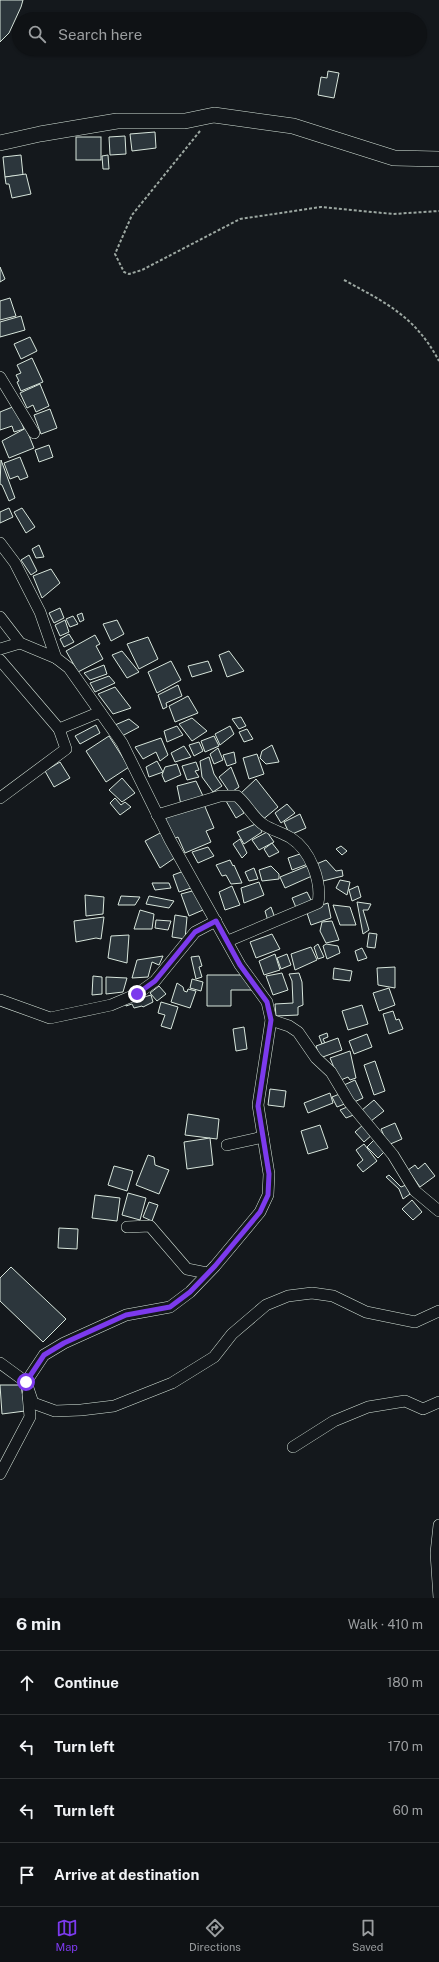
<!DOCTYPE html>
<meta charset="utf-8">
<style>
:root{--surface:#0f1215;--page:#181b1e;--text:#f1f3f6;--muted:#9b9ea0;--line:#2f3234;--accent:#7c3aed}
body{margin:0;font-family:"Public Sans",sans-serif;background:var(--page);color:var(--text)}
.stop{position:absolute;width:12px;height:12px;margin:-9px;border:3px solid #7c3aed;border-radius:50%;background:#fff}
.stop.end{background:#7c3aed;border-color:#fff;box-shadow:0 1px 4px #0008}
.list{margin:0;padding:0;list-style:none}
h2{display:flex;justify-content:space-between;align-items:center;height:52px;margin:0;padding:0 16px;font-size:17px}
h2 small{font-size:13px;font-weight:400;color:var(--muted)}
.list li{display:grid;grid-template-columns:26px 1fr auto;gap:12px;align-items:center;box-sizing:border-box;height:64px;padding:0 16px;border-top:1px solid var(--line)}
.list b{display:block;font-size:15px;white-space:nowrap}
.list em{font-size:13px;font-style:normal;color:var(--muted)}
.icon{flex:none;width:22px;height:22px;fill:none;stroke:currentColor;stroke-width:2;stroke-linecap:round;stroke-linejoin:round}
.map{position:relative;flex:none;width:439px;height:1598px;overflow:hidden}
.search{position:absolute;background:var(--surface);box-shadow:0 1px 3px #0004;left:12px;right:12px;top:12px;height:44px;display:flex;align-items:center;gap:10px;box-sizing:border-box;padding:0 14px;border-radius:22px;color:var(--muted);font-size:15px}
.sheet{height:308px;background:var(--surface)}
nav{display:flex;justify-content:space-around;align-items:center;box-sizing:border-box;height:56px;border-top:1px solid var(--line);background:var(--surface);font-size:11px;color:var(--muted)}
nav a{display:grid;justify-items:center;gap:2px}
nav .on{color:var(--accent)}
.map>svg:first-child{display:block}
</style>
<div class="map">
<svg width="439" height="1598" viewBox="0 0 439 1598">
<rect width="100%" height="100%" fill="#14181c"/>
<!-- building -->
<g fill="#2c363c" stroke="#d8e6dc">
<polygon points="0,0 23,0 21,7 9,33 0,42"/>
<polygon points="328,71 339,73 334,98 318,95 321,77 327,78"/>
<polygon points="155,132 156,148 132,151 130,134"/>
<polygon points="125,136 126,154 110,155 109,137"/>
<rect x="76" y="137" width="25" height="23"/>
<polygon points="21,155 23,175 5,177 3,157"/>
<polygon points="108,155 109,169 103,169 102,156"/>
<polygon points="26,174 31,194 12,198 9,184 6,184 5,177"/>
<polygon points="0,267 5,279 0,282"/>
<polygon points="10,298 16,316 0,320 0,301"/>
<polygon points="21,316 25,330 0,337 0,322"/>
<polygon points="30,337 37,351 21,359 14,344"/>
<polygon points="32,358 43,382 21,391 17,382 19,381 16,375 21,373 17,365"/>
<polygon points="40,384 49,406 36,412 33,405 27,408 20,393"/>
<polygon points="15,406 24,429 14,432 12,426 0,430 0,412"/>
<polygon points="50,409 57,428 41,434 34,415"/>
<polygon points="26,428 34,448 9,458 2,441"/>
<polygon points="49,445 53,457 39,462 35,450"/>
<polygon points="20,457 28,477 20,480 18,476 10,479 4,463"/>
<polygon points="1,460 15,498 9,501 2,485 0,484"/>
<polygon points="9,508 13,517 0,523 0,512"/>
<polygon points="22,508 35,527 26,533 14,512"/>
<polygon points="39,545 44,557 36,558 32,549"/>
<polygon points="29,555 37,571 31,575 21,560"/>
<polygon points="51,569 60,583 42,598 33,576"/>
<polygon points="60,608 64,618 54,623 49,613"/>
<polygon points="82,613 84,620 80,622 77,615"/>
<polygon points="73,616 78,624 70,627 66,619"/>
<polygon points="65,620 69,632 60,636 55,625"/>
<polygon points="117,620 124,634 111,641 103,624"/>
<polygon points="69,634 74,642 64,647 60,639"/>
<polygon points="95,635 100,644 96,646 103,659 78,672 66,651"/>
<polygon points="148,637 158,659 139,669 127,644"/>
<polygon points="122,651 139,672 127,678 112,655"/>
<polygon points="229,651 244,671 227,677 219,655"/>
<polygon points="171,661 181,680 157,693 148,672"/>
<polygon points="208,661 212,671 192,677 188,666"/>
<polygon points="104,665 107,674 90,680 84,673"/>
<polygon points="109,676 115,683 95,692 90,683"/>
<polygon points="178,685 182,696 166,703 167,707 163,709 158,695"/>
<polygon points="115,687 131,708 113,714 98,694"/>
<polygon points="188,696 198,713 175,722 169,706"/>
<polygon points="241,717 246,726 239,729 232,719"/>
<polygon points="192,718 207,731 192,741 179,724"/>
<polygon points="129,719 139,727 122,736 115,725"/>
<polygon points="96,725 100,733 80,744 75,736"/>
<polygon points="177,726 183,735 167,742 164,731"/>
<polygon points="230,726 234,734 220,745 215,734"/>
<polygon points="247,729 253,739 244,742 239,732"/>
<polygon points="109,736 129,767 106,782 86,751"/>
<polygon points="214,736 219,746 205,752 201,741"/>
<polygon points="161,738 168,755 160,761 156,752 143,759 135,747"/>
<polygon points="199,742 203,751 194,756 189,745"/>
<polygon points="272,745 279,762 266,764 260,758 262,751"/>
<polygon points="184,746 191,757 175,762 171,753"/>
<polygon points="218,748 223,760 214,764 210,754"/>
<polygon points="234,752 236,763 227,766 223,755"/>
<polygon points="257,754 264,774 249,779 243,758"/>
<polygon points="209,757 214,774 222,786 213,792 202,777 200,761"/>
<polygon points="157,761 163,772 149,777 146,767"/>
<polygon points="60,762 70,778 54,787 45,771"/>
<polygon points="196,762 199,770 195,771 199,777 187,780 182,766"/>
<polygon points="177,764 181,775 165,782 162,775 165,767"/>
<polygon points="231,767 239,787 230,793 219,777"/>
<polygon points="122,778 135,793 122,802 109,790"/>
<polygon points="256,779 278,807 261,821 241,793"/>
<polygon points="196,781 203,796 181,805 177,786"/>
<polygon points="234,797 244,813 236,818 226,801"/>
<polygon points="115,798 121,805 125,802 131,807 120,815 110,803"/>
<polygon points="203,802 214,828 206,831 211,842 185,853 178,837 173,839 164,819"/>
<polygon points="287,804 295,813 281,823 275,813"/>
<polygon points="300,814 306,828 290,835 284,822"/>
<polygon points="258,823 262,832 244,844 237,832"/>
<polygon points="162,832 176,857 160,868 145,841"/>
<polygon points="267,832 274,842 259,850 252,840"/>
<polygon points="240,839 247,853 242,858 233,844"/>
<polygon points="272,843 279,852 269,857 264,849"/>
<polygon points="341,846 347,851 342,855 336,849"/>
<polygon points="208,847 214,856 198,863 192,852"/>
<polygon points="303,853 308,864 292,870 288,858"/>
<polygon points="230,860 233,866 234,865 242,883 231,884 226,875 222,876 216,865"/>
<polygon points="326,860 336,871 342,870 343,876 323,881 314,865"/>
<polygon points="271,866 279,874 279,879 262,881 259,870"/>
<polygon points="307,866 312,876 285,888 280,877"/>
<polygon points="254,868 258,879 249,881 245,872"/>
<polygon points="184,871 191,888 179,892 173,875"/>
<polygon points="340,880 350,882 347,895 336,888"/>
<polygon points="259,882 264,895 244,903 241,888"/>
<polygon points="152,883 169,883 171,888 155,890"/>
<polygon points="232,886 240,905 225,910 219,892"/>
<polygon points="358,886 361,897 352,901 349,890"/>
<polygon points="196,890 203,910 189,916 181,894"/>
<polygon points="307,892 313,904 297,910 292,898"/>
<polygon points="85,895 104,897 103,914 86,916"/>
<polygon points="121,896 140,897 135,905 118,905"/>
<polygon points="149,896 174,901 169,908 146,904"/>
<polygon points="357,902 371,904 368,910 363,910 369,930 363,934"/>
<polygon points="328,903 331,918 311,925 306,910"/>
<polygon points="333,905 350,907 356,925 340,925"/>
<polygon points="271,907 275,918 268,921 265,911"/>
<polygon points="140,910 154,914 152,929 134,929"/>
<polygon points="175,915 187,917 185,939 172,937"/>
<polygon points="104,917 101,939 96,938 76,942 74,921"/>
<polygon points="156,920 171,921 168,930 155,928"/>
<polygon points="332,921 339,940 326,943 320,931 322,922"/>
<polygon points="369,933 377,934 375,948 367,947"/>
<polygon points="272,934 280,949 256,958 250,942"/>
<polygon points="129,935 127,963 108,958 111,936"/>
<polygon points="318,944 324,957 318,959 314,947"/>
<polygon points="326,944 338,946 340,953 327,959 323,946"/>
<polygon points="311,947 317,960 295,970 291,954"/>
<polygon points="362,948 367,958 358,961 355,951"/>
<polygon points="275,954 280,970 264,975 259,961"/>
<polygon points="287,954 291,965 281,969 277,958"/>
<polygon points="163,956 159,965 152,962 148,977 132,978 137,960"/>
<polygon points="199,956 202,966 199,967 202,977 196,979 191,957"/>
<polygon points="395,967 395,988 378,985 377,968"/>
<polygon points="334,968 352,971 350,981 333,979"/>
<polygon points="282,973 288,990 273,995 266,976"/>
<polygon points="299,973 302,982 303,1005 298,1007 298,1015 276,1016 275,1004 293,1003 292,981 289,974"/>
<polygon points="207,975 244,975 254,990 231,990 231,1006 207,1006"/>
<polygon points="93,976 102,977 102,994 92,995"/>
<polygon points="106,977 127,978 123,992 106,994"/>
<polygon points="192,979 203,982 201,991 190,988"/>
<polygon points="177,983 183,987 184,991 187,992 188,989 196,991 190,1008 171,1002"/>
<polygon points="159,986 166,994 157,1001 150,993"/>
<polygon points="389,988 395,1005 379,1011 373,993"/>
<polygon points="151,995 153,1002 143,1007 142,1006 134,1008 132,1004 126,1006 125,1000 137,996 141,998"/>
<polygon points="161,1002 178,1007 171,1029 161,1026 165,1015 158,1013"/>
<polygon points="362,1005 368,1024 348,1030 342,1011"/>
<polygon points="393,1011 396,1020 399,1019 403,1029 389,1034 383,1014"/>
<polygon points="244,1027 247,1049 236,1051 233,1029"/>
<polygon points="327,1033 328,1037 323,1039 325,1043 322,1044 319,1036"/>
<polygon points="367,1034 372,1047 354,1054 349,1041"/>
<polygon points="338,1038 342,1050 320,1058 316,1046"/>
<polygon points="350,1051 356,1078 350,1080 348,1077 341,1080 337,1075 330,1058"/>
<polygon points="375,1061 385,1091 374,1095 364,1065"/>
<polygon points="355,1080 363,1098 352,1103 344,1085"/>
<polygon points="270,1089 286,1091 284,1107 268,1105"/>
<polygon points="330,1093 333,1103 308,1113 304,1103"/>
<polygon points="342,1093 347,1103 337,1107 332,1097"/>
<polygon points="374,1100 384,1111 371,1121 362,1110"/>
<polygon points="347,1107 356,1114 346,1118 340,1110"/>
<polygon points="188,1114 219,1119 217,1139 185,1135"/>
<polygon points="395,1123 402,1139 388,1145 381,1129"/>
<polygon points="364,1124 373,1134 364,1142 355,1132"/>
<polygon points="320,1125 328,1148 308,1154 301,1131"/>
<polygon points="210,1138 213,1165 187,1169 184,1142"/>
<polygon points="374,1140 385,1151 378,1158 367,1147"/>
<polygon points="364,1144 377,1161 363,1172 357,1165 363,1160 356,1150"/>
<polygon points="148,1155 154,1157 155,1165 169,1170 159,1194 136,1185"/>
<polygon points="425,1163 435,1176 420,1187 408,1170 415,1165 418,1169"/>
<polygon points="114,1166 133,1171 127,1191 108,1185"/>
<polygon points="389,1175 401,1187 406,1185 410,1194 403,1199 399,1189 386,1177"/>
<polygon points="128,1193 146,1198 140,1220 122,1215"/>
<polygon points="95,1195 120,1198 117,1221 92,1218"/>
<polygon points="412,1200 422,1212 413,1220 402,1209"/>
<polygon points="149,1202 158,1205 152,1221 143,1217"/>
<polygon points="59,1228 78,1229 77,1249 58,1248"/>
<polygon points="11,1267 66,1319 43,1342 0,1301 0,1278"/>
<polygon points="0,1385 21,1385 25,1411 2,1414"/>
</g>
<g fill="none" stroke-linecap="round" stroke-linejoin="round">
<!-- street casing -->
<g stroke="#d8e6dc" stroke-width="12">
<g id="street">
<polyline points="0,377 34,433"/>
<polyline points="0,543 15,563 40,612 56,658"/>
<polyline points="0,617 20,643 56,658 69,668 122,743 170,840 240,965 267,1002 271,1020 258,1105 269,1174 268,1195 260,1212 215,1266 190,1292 170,1307 126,1315 64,1343 44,1355 26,1382"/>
<polyline points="0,649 20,643"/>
<polyline points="0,660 59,729 100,712"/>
<polyline points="0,798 66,749 59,729"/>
<path d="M 157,815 L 220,796 L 237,796 C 247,804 253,818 264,825 C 272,830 283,833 291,838 C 310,850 322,881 318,903 L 228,941"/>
<polyline points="0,1000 50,1018 111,1005 137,994 155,981 195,932 216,921"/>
<polyline points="271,1020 289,1026 298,1032 316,1058 331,1072 349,1102 393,1155 415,1191 439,1211"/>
<polyline points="227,1145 263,1137"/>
<polyline points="127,1227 150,1226 187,1269 207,1273"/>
<polyline points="0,1363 26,1382 33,1403 55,1411 81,1410 114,1406 172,1383 214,1357 232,1334 266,1305 288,1296 312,1293 333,1296 366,1312 415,1322 439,1311"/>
<polyline points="293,1447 334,1421 368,1407 405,1401 423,1409 439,1402"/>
<polyline points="0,1474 30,1417 28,1394"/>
<polyline points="439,1598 436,1553 439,1525"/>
</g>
</g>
<!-- secondary casing -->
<g stroke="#d8e6dc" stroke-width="16">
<polyline id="secondary" points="0,143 40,134 117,121 185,121 214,115 293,126 394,158 439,159"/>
</g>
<!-- path -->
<g stroke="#9da8a2" stroke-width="2" stroke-dasharray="3 2" stroke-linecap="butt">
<polyline points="200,131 132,215 115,254 124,272 129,274 142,270 240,219 321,207 393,214 439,211"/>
<path d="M 344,280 C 386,303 415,316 439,361"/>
</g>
<!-- street -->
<use href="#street" stroke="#14181c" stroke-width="11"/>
<!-- secondary -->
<use href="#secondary" stroke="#14181c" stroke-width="15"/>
</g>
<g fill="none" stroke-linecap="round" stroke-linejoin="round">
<!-- route -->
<polyline stroke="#7c3aed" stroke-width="5" points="26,1382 44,1355 64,1343 126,1315 170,1307 190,1292 215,1266 260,1212 268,1195 269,1174 258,1106 271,1020 267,1002 240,965 216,921 195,932 155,981 137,994"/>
</g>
</svg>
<div class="stop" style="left:26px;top:1382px"></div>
<div class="stop end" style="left:137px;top:994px"></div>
<div class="search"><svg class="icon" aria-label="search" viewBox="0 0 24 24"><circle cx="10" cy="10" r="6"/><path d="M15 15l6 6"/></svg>Search here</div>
</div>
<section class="sheet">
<h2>6 min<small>Walk · 410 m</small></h2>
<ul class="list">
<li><svg class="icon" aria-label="ahead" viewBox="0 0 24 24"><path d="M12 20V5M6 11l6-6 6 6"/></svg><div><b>Continue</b></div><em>180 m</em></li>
<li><svg class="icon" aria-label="left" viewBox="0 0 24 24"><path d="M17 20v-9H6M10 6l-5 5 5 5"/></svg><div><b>Turn left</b></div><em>170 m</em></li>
<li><svg class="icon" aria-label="left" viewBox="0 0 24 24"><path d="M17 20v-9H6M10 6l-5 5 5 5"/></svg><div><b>Turn left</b></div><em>60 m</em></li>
<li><svg class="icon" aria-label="arrive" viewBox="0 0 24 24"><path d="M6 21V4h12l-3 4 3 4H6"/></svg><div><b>Arrive at destination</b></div></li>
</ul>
</section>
<nav>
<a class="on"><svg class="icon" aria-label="map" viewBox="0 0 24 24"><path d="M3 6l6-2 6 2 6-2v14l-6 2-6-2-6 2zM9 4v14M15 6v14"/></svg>Map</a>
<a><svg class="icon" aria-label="directions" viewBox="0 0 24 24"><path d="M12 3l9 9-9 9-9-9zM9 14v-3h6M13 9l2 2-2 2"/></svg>Directions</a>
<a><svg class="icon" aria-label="saved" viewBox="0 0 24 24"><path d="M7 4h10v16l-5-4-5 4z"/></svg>Saved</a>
</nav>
